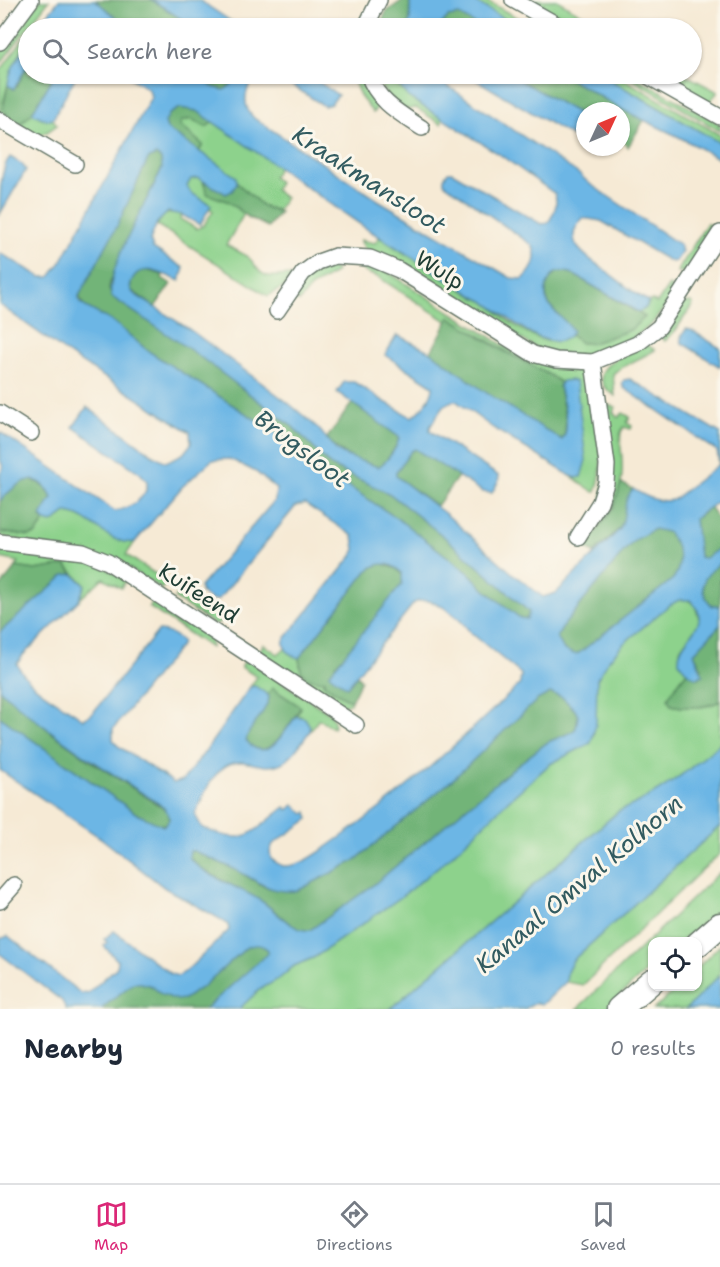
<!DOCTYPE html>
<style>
:root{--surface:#fff;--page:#f2f2f3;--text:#1f2937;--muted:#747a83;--line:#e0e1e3;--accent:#db2777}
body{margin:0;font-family:"Shantell Sans",sans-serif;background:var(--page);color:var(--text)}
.controls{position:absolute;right:18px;bottom:18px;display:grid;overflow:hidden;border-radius:12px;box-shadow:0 2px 4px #0004}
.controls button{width:54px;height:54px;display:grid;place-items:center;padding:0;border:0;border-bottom:2px solid var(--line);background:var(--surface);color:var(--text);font:30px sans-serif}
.compass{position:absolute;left:576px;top:102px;width:54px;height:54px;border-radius:50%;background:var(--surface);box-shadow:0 2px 4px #0004;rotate:46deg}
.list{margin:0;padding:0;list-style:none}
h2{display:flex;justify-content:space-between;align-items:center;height:78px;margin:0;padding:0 24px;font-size:26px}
h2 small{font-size:20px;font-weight:400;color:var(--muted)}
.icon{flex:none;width:33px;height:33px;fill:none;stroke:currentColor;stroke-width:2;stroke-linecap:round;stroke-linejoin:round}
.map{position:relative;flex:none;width:720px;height:1009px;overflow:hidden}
.search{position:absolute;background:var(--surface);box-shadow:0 2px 4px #0004;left:18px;right:18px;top:18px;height:66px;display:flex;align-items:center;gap:15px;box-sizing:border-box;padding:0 21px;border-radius:33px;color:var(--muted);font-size:22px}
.sheet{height:174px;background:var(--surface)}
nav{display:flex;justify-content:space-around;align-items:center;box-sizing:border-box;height:84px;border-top:2px solid var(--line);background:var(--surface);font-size:16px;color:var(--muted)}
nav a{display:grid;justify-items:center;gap:3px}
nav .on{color:var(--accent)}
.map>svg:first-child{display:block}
</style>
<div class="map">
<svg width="720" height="1009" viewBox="0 0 720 1009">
<rect width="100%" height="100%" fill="#fbf7ec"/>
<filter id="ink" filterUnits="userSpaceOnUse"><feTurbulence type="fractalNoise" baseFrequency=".0167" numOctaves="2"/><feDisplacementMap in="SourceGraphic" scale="12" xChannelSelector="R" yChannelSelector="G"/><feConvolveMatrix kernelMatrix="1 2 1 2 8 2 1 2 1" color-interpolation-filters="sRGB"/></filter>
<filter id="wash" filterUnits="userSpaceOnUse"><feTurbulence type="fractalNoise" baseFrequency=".008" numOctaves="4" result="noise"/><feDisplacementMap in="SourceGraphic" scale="24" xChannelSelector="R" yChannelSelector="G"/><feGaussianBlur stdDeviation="1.35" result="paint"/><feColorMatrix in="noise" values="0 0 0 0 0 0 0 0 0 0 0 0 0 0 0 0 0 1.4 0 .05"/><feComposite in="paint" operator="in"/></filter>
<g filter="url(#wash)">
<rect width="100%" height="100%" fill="#f6ead5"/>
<!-- green -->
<g fill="#8dd28c" stroke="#568860" stroke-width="1.5">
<polygon points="40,0 49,0 0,64 0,53"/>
<polygon points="472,0 485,0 536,28 520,28"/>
<polygon points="526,0 557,0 597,23 594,28 576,28"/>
<polygon points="28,32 28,41 12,69 3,103 23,122 32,113 46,120 53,119 57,125 47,132 37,136 0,115 0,71"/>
<polygon points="351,74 362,74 379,104 373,113 360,96"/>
<polygon points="373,74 384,74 392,84 399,87 408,97 443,119 441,124 416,108 404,110 389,99"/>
<polygon points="600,74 615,74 720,135 720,143"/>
<polygon points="623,74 630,74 720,124 720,131"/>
<polygon points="662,74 684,74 718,92 708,103 661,77"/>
<polygon points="191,119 206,127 213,122 279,167 273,177 279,182 275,190 285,198 278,210 264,207 237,183 235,177 199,151 202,147 180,125 182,121"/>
<path d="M 198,178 L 203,181 C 205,197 218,196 228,201 C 234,204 239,210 244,214 L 226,245 C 234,249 245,254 251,260 C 256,266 259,274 268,276 C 276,278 284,273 292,276 L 284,287 L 268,296 L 157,225 L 164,215 L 174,212 L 182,215 L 180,219 L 197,229 L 204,225 L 213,211 L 209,208 L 211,205 L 191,193 L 187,186 L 191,179 Z"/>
<polygon points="707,223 715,230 689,272 677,272"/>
<path d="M 379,237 L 476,298 C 486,301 492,307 500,314 C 510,323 539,342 553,342 C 559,341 565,338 570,335 L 581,343 L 593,343 L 630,330 L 645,317 L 638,312 L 645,309 L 651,300 L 657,303 L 669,285 L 672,287 L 674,295 L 651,325 L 626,343 L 589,355 L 572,356 L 542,351 L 366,251 L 360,240 L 375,243 Z"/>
<path d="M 354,261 L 383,269 L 506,347 L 528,359 L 579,368 L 587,372 C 594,409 609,455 596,492 L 594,492 L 569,475 L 576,478 L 563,381 L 561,383 L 450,318 L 448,322 L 378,277 L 367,273 L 353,264 Z"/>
<polygon points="327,265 336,271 335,273 310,288 299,302 292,296 299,284"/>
<polygon points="691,302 693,304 676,330 665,341 658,334 683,303"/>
<path d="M 646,344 L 655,350 C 644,357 619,367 613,374 L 615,396 C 612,393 606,389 604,386 C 591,364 632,351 646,344 Z"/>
<path d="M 606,405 L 616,407 L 613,412 L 617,417 L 619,417 L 623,413 L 630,417 L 627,423 L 632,426 L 631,429 L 624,427 L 621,432 C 619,441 622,451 622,461 C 624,484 615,506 601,524 Z"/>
<path d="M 66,513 C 91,515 109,546 135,542 L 126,555 L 168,582 L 161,589 L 121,563 L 0,536 L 0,532 L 30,536 L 36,534 L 45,521 L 54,522 Z"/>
<polygon points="6,550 81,558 97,563 126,580 121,588 103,578 79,600 85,585 66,565 35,570 16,567 19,562 0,558 0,553"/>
<polygon points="181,590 225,619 215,625 174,598"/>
<polygon points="155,599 211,636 211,648 149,607"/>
<path d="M 686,599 L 695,605 L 700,622 L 680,649 L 679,662 L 687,672 L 673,690 L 671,705 C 686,709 707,708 720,701 L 720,744 C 689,770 657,796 619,811 L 390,1009 L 239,1009 L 259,990 L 280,978 L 294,966 L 315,957 L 401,897 L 450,857 L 509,800 L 550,764 L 589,744 L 594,734 L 597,679 L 608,661 L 623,644 L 668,606 L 675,601 Z"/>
<polygon points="263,644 278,654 285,648 290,654 299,658 301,672 329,674 323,684 351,701 350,703 339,706 259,653"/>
<polygon points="246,659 332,715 335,725 333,728 319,719 310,731 310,726 302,716 296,716 301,708 272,689 268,695 255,686 250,687 257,677 241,667"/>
<polygon points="720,826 720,854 701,871 583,985 566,982 567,972 573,960"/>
<polygon points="720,872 720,908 681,941 652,942 652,966 605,1009 577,1009"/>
<polygon points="720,945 720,975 686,1009 654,1009 679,987 698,986 698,967"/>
</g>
<!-- forest -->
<g fill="#72b478" stroke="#487856" stroke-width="1.5">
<polygon points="95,0 152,0 195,28 129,28"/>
<path d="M 403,0 L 410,0 C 408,12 414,16 406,28 L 379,28 L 386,12 Z"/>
<polygon points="459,15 482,28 438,28 448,17"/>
<polygon points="28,64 28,74 55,74 32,113 20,124 9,117 3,109 8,85 14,89 17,86"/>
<polygon points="194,74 237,74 231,85 224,90 213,87"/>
<polygon points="509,74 561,74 626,112 644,120 628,147 621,139 621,111 585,111 585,117"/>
<polygon points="180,108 197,111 213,122 206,127 191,119 182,121 180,125 203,145 199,151 167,129 165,122 169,114"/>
<polygon points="156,155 161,159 162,168 132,229 110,283 109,289 112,297 195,353 293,427 331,466 390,494 447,539 515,599 529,612 527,619 520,618 484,589 470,574 398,519 334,477 284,438 148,351 115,323 84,306 79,296 117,226 148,159"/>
<polygon points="203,181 226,194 232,191 237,183 264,207 280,212 268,227 248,217 229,202 207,194"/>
<path d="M 140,270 L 146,270 L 163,275 L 162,278 L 171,284 L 155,307 L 131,290 C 129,282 133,275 140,270 Z"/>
<path d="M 560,271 L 571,273 L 645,317 L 630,330 L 593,343 L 581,343 L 570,335 L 572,331 C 564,315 541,308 547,285 C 549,278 553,274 560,271 Z"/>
<polygon points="450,317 502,350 548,374 561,383 559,386 566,422 564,439 558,438 485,392 431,352"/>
<path d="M 352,403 L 399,437 C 397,447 387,462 378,467 C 356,459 342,457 327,438 Z"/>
<polygon points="415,449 459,475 437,506 396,476 396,472 411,451"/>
<polygon points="30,480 40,483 51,495 51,501 41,518 45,521 36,534 30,536 0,532 0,501 19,482"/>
<polygon points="621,483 633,489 631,491 624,521 620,528 594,553 584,547 613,509"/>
<polygon points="710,507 720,523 720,548 705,558 699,557 695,519"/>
<path d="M 654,529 L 667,531 C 680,545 684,564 673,579 L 579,653 L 574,654 L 564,650 L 557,637 L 564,625 L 624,551 L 635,540 Z"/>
<polygon points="380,563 397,569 404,577 402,584 349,651 335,665 347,687 357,675 361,680 351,701 323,684 325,679 323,681 310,679 301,672 299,658 367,571"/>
<path d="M 720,563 L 720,606 L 712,606 C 696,588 702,577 720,563 Z"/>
<polygon points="66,565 73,574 65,575 0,632 0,587 16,567 35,570"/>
<path d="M 720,625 L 720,701 C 707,708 686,709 671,705 L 668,698 L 673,690 L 687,672 L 698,678 L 702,668 L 694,653 Z"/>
<path d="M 272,688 L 301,707 C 290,723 267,769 246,740 L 248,733 L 269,698 L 268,695 Z"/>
<polygon points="0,690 52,733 92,762 165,809 170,818 166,824 158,825 137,814 0,717"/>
<polygon points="550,693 562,697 575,710 578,716 576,728 572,732 548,742 520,763 372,886 310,930 303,931 294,927 266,904 200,868 189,857 190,851 194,851 238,871 265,887 297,891 354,861 452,780 537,700"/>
<polygon points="254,944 261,945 268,950 269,953 205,1009 101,1009 133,983 141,983 152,986 161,994 184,999 201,988 247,947"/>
</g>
<!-- water -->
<g fill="#6cb6e5" stroke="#467a8c" stroke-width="1.5" fill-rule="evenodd">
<polygon points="59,0 95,0 129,28 37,28"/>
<polygon points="152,0 199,0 241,28 195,28"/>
<polygon points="410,0 472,0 520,28 482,28 459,15 448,17 438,28 406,28 410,21"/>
<path d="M 28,41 L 28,64 L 14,89 L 8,85 C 9,69 20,55 28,41 Z"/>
<polygon points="55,74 77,74 53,119 46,120 32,113"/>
<path d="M 125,74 L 194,74 L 213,87 L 224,90 L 231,85 L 237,74 L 262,74 C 244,83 240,106 255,119 L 378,200 L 511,278 L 523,279 C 533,270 539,257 532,245 L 444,183 L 444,178 L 448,172 L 452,172 L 541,224 L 548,223 C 554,213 558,206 555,194 L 499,154 L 408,97 L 390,74 L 430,74 L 579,174 L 590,184 L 680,245 L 682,252 L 676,261 L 671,262 L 601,221 L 583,218 C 559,243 588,257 606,271 C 618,280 630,290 643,298 L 648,301 C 648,308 644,310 638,312 L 571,273 C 561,271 555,270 550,279 C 535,306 562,313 573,331 C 553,366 497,304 477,298 L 367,229 L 197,111 L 180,108 L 169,114 L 165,122 L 167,129 L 236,177 L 237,183 L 232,191 L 226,194 L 198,178 L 191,179 L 187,186 L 191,193 L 211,205 L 200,225 L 182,215 L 168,212 L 157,223 L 150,240 L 153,248 L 184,268 L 180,281 C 165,275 140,261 132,280 C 129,287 130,289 134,294 L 189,329 L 287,402 L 318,428 L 336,450 L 344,455 L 378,467 C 387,462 398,447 399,437 L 337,392 L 344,382 L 354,382 L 385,402 L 411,417 C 421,413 433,396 433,386 L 385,355 L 397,335 L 431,352 L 485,392 L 562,440 C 572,428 562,400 559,386 L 562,381 L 571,380 L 576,382 L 586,460 L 581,477 L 576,478 L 569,475 L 493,428 L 456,401 C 443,400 437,417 430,427 L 430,431 L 499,476 L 498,482 L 492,493 L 483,492 L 415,449 L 411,451 L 396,472 L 396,476 L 447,515 L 512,573 L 543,597 L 556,593 L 620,529 C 627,515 622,500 633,489 C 647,497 657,503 673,500 L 719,464 L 717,451 L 624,388 L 622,383 L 624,380 L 630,379 L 720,433 L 720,500 L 700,514 L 695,519 L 699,557 L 705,558 L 720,548 L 720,563 C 702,577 696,588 712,606 L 720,606 L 720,625 L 694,653 L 703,675 L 696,678 L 687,672 L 679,662 C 676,637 717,626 690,600 L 679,600 L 668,606 L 623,644 L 608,661 L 597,679 L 596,724 L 591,743 L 550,764 L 509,800 L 450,857 L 401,897 L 315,957 L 294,966 L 280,978 L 259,990 L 239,1009 L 205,1009 L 268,953 L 268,950 C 262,944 256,944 247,947 L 201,988 L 184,999 L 177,1000 L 161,994 L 152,986 L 141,983 L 133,983 L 101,1009 L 66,1009 L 62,1001 L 0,954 L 0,939 L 8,936 L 82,994 L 84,992 L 87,994 L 117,967 L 118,961 L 104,946 L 107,942 L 104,939 L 114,931 L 171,974 L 178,976 L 185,972 L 229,930 L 228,925 L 222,920 L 165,888 L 102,839 L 0,770 L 0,717 L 137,814 L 163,826 L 166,824 L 170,818 L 165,809 L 158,803 C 103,768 49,734 0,690 L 0,632 L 65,575 L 73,574 L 85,585 L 79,600 L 23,655 L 17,664 C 30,690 60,702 83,719 L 92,714 L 158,631 C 169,631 174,635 182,641 L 181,645 L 113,729 L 113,740 L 118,746 L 174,783 L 183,780 L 204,753 L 250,687 L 255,686 L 268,695 L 269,698 C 266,714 250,724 246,740 C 266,767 285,731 296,716 L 305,718 L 310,726 L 310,731 C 302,741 292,759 279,764 C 266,769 255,763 242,762 C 216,760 203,795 195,814 L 201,827 C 247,848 249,834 285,807 L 288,810 L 294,805 L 304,814 L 307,812 L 309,819 L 273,844 L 270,851 L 271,859 C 276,862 281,867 287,866 C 303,865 319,852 331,844 C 400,797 460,741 520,684 L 521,674 L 470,632 C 459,617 432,593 414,603 L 347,687 L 329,674 L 402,584 L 402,573 C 391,562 379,561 367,571 L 299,658 C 291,656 282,649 284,640 L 352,556 L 355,549 L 353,536 L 305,504 L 296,506 L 218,600 L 211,600 L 201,592 L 200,587 L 275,500 L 276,489 L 256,472 L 230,459 L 212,460 L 182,487 L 135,542 C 108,547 91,514 66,513 L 52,523 L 45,521 L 41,516 L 52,498 C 37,466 17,483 0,501 L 0,474 L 3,468 L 0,459 L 0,432 L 115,511 C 129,508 149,498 147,481 L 140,473 L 73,427 L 87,407 L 153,455 L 166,462 L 183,454 L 191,444 L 190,432 L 74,358 L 0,305 L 0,253 L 41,277 L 50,277 L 61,262 L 151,97 L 149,90 ZM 156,155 L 161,159 L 162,168 C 152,193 102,275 112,297 L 195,353 L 293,427 L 331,466 L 390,494 L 447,539 L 515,599 L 529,612 L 527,619 L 520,618 L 484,589 L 470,574 L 398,519 L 334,477 L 284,438 L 148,351 L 115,323 L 84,306 L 79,301 L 79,296 L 117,226 L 148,159 ZM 654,529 L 667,532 C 679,545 684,564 673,579 L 579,653 L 574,654 L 564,650 L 557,637 L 564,625 L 624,551 L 635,540 ZM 550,693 L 562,697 L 575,710 L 578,716 L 576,728 L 572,732 L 548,742 L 520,763 L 372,886 L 310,930 C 294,933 274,909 260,900 C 243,889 198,873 189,857 L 190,851 L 194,851 C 209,858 224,864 238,871 C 261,883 269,893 297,891 L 354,861 L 452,780 L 537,700 Z"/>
<polygon points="269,74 307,74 338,95 331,104 324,106 276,75"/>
<polygon points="466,74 509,74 585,117 585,144"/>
<polygon points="561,74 600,74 720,143 720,159 679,137 627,112"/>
<path d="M 10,157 L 22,164 L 26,170 L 0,214 C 0,197 0,168 10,157 Z"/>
<polygon points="686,329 691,330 720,348 720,367 682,343 681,337"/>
<path d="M 720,744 L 720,826 L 573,960 L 567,972 L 566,982 L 543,1004 L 536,1003 L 524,1009 L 390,1009 L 619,811 C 657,796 689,770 720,744 Z"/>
<polygon points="720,975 720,1009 686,1009"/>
</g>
</g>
<g filter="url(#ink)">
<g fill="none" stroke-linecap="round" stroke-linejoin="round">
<!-- minor casing -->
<g stroke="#6a7a6c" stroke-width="18">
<g id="minor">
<polyline points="513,0 563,28"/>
<polyline points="365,28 379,0"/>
<polyline points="0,42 31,0"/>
<path d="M 368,74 C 377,101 399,113 422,128"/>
<polyline points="644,74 720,117"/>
<polyline points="0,120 75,164"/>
<polyline points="277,311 303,273 318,262 335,256 370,258 399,270 533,354 556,360 593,362 637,344 659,327 720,233"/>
<polyline points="0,413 31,433"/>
<polyline points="578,537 600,502 606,483 607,465 593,362"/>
<polyline points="0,542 83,552 108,562 356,725"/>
<polyline points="0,901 14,885"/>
</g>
</g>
<!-- primary casing -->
<g stroke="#6a7a6c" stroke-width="27">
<g id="primary">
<polyline points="698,944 720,925"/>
<polyline points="619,1009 652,981"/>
</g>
</g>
<!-- minor -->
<use href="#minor" stroke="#fff" stroke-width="15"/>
<!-- primary -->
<use href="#primary" stroke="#fff" stroke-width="24"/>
</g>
</g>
<g text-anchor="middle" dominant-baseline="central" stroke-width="6" stroke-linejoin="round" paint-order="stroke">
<!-- street labels -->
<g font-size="22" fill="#1f3d34" stroke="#fbf7ec">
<text transform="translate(440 270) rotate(32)">Wulp</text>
<text transform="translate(199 593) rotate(33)">Kuifeend</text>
</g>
<!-- water labels -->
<g font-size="24" font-style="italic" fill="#325b60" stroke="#fbf7ec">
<text transform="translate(369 180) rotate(33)">Kraakmansloot</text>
<text transform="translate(302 449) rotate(37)">Brugsloot</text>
<text transform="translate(579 884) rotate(-40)">Kanaal Omval Kolhorn</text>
</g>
</g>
</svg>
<div class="controls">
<button><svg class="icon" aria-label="locate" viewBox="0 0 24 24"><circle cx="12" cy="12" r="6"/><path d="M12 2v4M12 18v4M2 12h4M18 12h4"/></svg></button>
</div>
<svg class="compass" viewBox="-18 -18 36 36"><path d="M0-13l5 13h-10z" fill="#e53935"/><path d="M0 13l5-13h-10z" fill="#747a83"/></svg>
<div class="search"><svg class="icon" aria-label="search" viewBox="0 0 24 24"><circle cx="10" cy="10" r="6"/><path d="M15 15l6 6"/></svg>Search here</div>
</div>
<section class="sheet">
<h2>Nearby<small>0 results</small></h2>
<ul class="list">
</ul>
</section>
<nav>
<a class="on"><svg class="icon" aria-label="map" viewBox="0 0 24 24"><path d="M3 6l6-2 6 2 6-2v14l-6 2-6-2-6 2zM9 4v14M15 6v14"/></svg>Map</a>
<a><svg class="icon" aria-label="directions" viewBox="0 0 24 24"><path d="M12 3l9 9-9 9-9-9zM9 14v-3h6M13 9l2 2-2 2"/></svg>Directions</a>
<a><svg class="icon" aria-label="saved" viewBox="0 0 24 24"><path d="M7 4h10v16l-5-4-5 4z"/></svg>Saved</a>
</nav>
